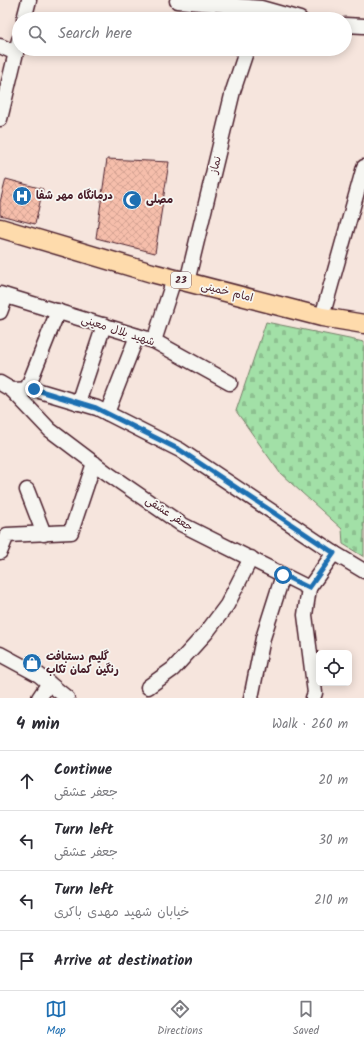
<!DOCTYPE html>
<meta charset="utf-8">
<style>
:root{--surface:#fff;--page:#f2f2f3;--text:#2b2b33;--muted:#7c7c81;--line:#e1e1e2;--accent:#1f6fb2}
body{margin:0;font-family:Kalam,"Playpen Sans Arabic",sans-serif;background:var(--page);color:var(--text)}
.controls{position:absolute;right:12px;bottom:12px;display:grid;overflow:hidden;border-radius:6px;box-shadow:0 2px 10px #0003}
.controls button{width:36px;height:36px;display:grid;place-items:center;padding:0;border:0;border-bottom:1px solid var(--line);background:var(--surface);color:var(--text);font:20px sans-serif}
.stop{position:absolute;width:12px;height:12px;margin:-9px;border:3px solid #1f6fb2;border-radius:50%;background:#fff}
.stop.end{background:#1f6fb2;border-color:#fff;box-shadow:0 1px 4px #0008}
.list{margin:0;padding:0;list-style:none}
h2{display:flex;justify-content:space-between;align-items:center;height:52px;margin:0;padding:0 16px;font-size:17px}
h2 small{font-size:13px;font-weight:400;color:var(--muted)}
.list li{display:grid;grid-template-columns:26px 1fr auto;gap:12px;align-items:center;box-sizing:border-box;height:60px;padding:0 16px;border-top:1px solid var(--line)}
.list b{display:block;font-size:15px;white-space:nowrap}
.list p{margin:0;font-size:13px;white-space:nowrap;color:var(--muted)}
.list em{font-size:13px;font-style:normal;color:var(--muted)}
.icon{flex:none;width:22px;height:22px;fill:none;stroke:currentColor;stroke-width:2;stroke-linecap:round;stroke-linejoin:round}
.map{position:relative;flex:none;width:364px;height:698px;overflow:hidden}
.search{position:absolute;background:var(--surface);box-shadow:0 2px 10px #0003;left:12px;right:12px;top:12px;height:44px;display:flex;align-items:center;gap:10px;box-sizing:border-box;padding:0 14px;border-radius:22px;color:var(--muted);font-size:15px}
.sheet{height:292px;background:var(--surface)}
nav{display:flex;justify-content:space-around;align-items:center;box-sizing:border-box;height:56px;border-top:1px solid var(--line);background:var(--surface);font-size:11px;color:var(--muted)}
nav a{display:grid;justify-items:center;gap:2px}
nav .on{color:var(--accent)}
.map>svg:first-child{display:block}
</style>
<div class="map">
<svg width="364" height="698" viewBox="0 0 364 698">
<defs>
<pattern id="cemetery-stones" width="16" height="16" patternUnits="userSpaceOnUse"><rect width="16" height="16" fill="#a2e0a7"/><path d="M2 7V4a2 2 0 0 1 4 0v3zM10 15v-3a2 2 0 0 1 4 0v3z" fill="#8dc090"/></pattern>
<pattern id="building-cross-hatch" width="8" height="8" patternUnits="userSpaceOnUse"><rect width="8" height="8" fill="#f6beab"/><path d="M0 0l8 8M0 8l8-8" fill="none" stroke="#d4a393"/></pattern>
</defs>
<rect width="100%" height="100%" fill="#f6e5dd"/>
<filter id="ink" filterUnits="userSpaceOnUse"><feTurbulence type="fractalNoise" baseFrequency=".025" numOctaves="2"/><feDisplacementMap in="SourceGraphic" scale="8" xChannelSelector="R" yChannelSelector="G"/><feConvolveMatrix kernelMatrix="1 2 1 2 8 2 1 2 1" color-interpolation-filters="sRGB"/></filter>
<g filter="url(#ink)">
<!-- cemetery -->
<polygon fill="url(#cemetery-stones)" stroke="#768069" points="266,322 364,342 364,557 343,544 342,529 280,473 236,411"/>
<!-- building -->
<g fill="url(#building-cross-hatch)" stroke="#4a1f2b">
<polygon points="107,159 169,162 155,253 96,238"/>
<polygon points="6,179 43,189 35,224 0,215 0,202"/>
</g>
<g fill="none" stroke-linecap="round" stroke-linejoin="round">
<!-- minor casing -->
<g stroke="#4a1f2b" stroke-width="17">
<g id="minor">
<polyline points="177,1 261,8 300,19"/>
<polyline points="24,19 29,0"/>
<polyline points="345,25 364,26"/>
<polyline points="0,46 16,53"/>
<polyline points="0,119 19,40"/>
<polyline points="187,282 233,91 247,49"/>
<polyline points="0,294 154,341 230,383"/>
<polyline points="0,312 6,296"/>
<polyline points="322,317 364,167"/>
<polyline points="154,341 174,279"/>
<polyline points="0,383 12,390 33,389 97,408 180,450 334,553 364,571"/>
<polyline points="27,389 58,311"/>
<polyline points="12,390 50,430 107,473 181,524 309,588 334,553"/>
<polyline points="78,403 104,325"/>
<polyline points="107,413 137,336"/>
<polyline points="27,490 44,534"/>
<polyline points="0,552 7,535 71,532 94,463"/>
<polyline points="309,588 305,615 315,693 313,698"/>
<polyline points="0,654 39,675 67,698"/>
<polyline points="148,687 173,669 206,633 227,605 251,558"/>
<polyline points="39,698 49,683"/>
<polyline points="251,698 263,638 283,575"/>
</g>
</g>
<!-- major casing -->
<g stroke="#4a1f2b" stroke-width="21">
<polyline id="major" points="0,228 152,273 322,317 364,324"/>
</g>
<!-- minor -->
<use href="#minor" stroke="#f6f6f2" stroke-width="14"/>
<!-- major -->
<use href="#major" stroke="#fedbac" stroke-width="18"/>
</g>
</g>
<g fill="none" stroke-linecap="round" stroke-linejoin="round" filter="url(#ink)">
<!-- route -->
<polyline stroke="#1f6fb2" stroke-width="5" points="34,389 96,408 180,450 334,553 309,588 283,575"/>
</g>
<!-- icons -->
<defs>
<g id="hospital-disc" transform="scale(1)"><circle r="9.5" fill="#1f6fb2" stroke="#f6f6f2"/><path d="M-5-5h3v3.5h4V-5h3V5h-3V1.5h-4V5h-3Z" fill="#fff"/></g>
<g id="mosque-disc" transform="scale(1)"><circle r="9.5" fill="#1f6fb2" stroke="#f6f6f2"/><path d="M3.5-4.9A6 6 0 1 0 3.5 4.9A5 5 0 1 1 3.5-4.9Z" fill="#fff"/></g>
<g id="shop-disc" transform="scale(1)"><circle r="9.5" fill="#1f6fb2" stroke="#f6f6f2"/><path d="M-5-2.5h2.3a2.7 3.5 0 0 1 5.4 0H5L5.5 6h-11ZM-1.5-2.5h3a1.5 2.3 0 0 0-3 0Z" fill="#fff"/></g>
</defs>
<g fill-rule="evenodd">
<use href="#hospital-disc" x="22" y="196"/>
<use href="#mosque-disc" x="132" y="200"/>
<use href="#shop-disc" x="32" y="663"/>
</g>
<g text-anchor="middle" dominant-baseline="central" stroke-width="3.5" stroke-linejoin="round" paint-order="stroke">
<!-- shield labels -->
<rect fill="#f6f6f2" stroke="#7e6067" stroke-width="1" x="171" y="272" width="20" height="16" rx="3"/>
<g font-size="10" font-weight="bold" fill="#4a1f2b">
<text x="181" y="280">23</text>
</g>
<!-- street labels -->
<g font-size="11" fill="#4a1f2b" stroke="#f6f6f2">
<text transform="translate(216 165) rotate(-76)">نماز</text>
<text transform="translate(227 292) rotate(14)">امام خمینی</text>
<text transform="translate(118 331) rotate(18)">شهید بلال معینی</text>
<text transform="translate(169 514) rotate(33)">جعفر عشقی</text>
</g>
<!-- poi labels -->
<g font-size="11" font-weight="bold" fill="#4a1f2b" stroke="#f6f6f2" text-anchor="start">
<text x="36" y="196">درمانگاه مهر شفا</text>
<text x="146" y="200">مصلی</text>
<text x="46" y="657">گلیم دستبافت<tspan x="46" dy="13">رنگین کمان تکاب</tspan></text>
</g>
</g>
</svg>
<div class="controls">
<button><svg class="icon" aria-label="locate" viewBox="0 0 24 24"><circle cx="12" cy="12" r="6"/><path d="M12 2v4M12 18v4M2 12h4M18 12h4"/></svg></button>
</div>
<div class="stop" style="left:283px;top:575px"></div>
<div class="stop end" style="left:34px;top:389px"></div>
<div class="search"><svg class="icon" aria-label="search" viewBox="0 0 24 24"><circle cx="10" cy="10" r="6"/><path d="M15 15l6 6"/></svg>Search here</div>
</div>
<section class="sheet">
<h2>4 min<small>Walk · 260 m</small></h2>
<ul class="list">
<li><svg class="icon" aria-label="ahead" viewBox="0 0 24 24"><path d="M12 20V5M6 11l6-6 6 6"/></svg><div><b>Continue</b><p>جعفر عشقی</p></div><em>20 m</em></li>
<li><svg class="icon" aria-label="left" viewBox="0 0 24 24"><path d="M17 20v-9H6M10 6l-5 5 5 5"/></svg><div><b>Turn left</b><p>جعفر عشقی</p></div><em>30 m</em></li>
<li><svg class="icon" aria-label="left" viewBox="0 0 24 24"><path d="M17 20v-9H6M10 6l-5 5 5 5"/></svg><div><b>Turn left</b><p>خیابان شهید مهدی باکری</p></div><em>210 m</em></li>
<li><svg class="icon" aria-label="arrive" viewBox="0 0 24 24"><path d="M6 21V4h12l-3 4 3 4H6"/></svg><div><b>Arrive at destination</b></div></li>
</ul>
</section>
<nav>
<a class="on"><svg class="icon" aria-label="map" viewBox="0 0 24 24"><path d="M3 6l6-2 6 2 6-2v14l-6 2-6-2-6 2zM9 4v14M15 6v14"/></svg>Map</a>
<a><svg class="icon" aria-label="directions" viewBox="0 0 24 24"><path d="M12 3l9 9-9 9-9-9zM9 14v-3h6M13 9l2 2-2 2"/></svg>Directions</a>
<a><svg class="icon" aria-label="saved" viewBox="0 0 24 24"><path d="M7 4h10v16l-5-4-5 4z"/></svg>Saved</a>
</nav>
